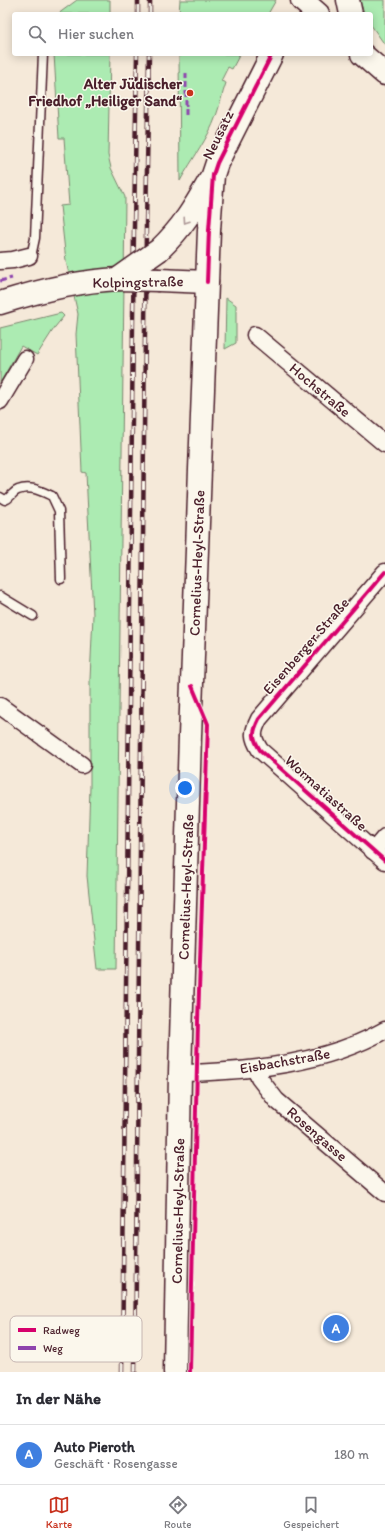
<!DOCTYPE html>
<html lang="de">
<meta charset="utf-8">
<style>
:root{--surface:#fff;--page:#f2f2f3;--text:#2b2b33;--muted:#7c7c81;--line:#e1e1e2;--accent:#c8321e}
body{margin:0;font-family:Itim,sans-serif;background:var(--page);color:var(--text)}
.you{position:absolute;left:185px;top:788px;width:14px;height:14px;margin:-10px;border:3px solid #fff;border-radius:50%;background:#1a73e8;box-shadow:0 0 0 6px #1a73e833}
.badge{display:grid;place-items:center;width:26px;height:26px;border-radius:50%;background:var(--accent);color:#fff;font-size:13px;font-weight:700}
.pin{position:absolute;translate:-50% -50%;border:2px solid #fff;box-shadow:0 1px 4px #0006}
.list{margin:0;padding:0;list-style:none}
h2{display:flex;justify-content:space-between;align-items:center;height:52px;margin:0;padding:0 16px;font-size:17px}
h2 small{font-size:13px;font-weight:400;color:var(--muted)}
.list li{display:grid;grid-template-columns:26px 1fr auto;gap:12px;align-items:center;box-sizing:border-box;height:60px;padding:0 16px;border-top:1px solid var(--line)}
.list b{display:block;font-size:15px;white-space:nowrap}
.list p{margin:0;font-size:13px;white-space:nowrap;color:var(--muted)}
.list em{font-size:13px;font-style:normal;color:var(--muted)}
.icon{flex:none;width:22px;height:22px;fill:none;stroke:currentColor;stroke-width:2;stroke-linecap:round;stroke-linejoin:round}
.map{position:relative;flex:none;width:385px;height:1372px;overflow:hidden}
.search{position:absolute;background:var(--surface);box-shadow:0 2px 10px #0003;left:12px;right:12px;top:12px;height:44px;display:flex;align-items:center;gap:10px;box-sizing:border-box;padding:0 14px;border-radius:4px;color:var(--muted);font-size:15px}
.sheet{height:112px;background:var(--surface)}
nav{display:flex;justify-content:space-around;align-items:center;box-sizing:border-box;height:56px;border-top:1px solid var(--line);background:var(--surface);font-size:11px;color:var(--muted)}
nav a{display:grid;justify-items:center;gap:2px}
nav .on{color:var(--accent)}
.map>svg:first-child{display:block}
</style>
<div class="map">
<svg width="385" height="1372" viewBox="0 0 385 1372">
<rect width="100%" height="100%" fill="#f5e9d9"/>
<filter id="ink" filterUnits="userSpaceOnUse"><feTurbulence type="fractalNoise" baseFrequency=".025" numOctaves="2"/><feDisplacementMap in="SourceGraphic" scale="8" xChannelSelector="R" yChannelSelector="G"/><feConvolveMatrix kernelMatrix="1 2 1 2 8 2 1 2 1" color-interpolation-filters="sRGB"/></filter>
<g filter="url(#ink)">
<!-- green -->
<g fill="#acebb2" stroke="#7b856e">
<polygon points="77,0 110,0 110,14 58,14"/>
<polygon points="180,0 276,0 268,14 179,14"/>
<polygon points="359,0 385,0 385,45 371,25 371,14 365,14"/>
<polygon points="54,54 110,54 108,155 111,168 125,197 116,969 97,969 87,876 90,787 90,679 93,615 86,473 82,472 76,334 78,314 66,261 60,206 69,205 64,138 59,138"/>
<path d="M 179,54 L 240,54 L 232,69 L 228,67 L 221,81 L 226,83 C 222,94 220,105 216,116 C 208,139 192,159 180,181 Z"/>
<polygon points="226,298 236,305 236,343 225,349"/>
<polygon points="61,313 64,316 55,327 37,355 21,346 0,383 0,328"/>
</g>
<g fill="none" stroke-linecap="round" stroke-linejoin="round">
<!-- lane casing -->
<g stroke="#4a1f2b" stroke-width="11">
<g id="lane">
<polyline points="29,256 32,252 35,238 43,54"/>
<path d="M 0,497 L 5,500 C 11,498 12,492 18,490 C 30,485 41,491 52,496 L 59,511 L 61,579"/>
<polyline points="0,596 33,616"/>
</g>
</g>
<!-- street casing -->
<g stroke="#4a1f2b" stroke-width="19">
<g id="street">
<polyline points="0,261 13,260 29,256"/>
<polyline points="255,335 385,444"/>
<polyline points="0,401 25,359"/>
<path d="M 385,572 L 259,719 C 252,733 252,737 260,750 L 385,861"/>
<polyline points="0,706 82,765"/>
<polyline points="373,851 385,837"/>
<polyline points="256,1069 259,1078 276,1100 385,1193"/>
<path d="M 180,1073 C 248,1072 326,1064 385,1030"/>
</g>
</g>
<!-- secondary casing -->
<g stroke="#4a1f2b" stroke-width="25">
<g id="secondary">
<polyline points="302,0 318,14"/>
<polyline points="348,0 351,14"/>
<polyline points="362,54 385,74"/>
<path d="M 159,250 C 183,227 194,208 210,180"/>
<polyline points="159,280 207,282"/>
<path d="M 0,303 C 38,291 78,281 118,279"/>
<polyline points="175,1372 180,1073 190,736 209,230 213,175 217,163 272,54"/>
</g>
</g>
<!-- lane -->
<use href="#lane" stroke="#fbf7ec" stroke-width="8"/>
<!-- street -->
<use href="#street" stroke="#fbf7ec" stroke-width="16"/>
<!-- secondary -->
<use href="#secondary" stroke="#fbf7ec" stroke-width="22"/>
<!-- rail casing -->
<g stroke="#4a1f2b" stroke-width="4.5">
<g id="rail">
<polyline points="138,14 138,0"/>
<polyline points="150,14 150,0"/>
<polyline points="122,1372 134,226 137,54"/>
<polyline points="135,1372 146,226 149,54"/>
</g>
</g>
<!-- rail -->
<use href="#rail" stroke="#fbf7ec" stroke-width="3" stroke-dasharray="9" stroke-linecap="butt"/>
<!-- secondary-bridge casing -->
<g stroke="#4a1f2b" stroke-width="25" stroke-linecap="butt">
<g id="secondary-bridge">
<polyline points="118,279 159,250"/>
<polyline points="118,279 159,280"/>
</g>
</g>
<!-- secondary-bridge -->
<use href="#secondary-bridge" stroke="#fbf7ec" stroke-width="22"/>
<!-- quiet -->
<g stroke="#8e44ad" stroke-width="3" stroke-dasharray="6 3" stroke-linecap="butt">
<polyline points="186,73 186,115"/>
<polyline points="0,281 12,278"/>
</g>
<!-- cycleway casing -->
<g stroke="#fbf7ec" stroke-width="6">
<g id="cycleway">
<polyline points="207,282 209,230 213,175 217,163 272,54"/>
<path d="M 385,572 L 259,719 C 252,733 252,737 260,750 L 385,861"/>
<polyline points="190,1372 198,1021 208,724 192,686"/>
</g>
</g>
<!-- cycleway -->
<use href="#cycleway" stroke="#d6006c" stroke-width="4"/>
</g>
<!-- one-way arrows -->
<defs><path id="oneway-chevron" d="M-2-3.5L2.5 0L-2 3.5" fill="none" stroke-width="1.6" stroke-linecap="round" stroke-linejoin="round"/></defs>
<use stroke="#ab9695" href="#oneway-chevron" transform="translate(186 221) rotate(124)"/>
</g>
<!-- markers -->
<circle fill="#c8321e" stroke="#fbf7ec" stroke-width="1.5" cx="190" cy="93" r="4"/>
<g text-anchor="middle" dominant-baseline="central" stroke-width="3" stroke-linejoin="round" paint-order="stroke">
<!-- poi labels -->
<g font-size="15" font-weight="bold" fill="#4a1f2b" stroke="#fbf7ec" text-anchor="end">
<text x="182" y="84">Alter Jüdischer<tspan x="182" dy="17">Friedhof „Heiliger Sand“</tspan></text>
</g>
<!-- street labels -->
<g font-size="15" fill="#4a1f2b" stroke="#fbf7ec">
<text transform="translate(218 135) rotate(-64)">Neusatz</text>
<text transform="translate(138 282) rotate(-1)">Kolpingstraße</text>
<text transform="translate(320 390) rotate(40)">Hochstraße</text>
<text transform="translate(197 563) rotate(-88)">Cornelius-Heyl-Straße</text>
<text transform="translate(306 646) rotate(-49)">Eisenberger Straße</text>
<text transform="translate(326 793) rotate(42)">Wormatiastraße</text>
<text transform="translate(186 887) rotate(-88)">Cornelius-Heyl-Straße</text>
<text transform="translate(285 1061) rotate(-10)">Eisbachstraße</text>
<text transform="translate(317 1134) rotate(41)">Rosengasse</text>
<text transform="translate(178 1211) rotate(-89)">Cornelius-Heyl-Straße</text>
</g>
</g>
<!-- legend -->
<rect x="10" y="1316" width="132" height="46" rx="6" fill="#fbf7ec" stroke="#c6b6b2" stroke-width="1"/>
<rect x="18" y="1328" width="18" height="4" fill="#d6006c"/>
<rect x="18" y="1346" width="18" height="4" fill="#8e44ad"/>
<g font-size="11" fill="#4a1f2b">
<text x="43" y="1334">Radweg</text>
<text x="43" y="1352">Weg</text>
</g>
</svg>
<div class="you"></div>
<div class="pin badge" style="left:336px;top:1328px;background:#3f7fe0">A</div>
<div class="search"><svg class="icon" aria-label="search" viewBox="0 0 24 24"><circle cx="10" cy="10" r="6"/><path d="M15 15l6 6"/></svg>Hier suchen</div>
</div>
<section class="sheet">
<h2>In der Nähe<small></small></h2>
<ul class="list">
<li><span class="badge" style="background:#3f7fe0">A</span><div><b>Auto Pieroth</b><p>Geschäft · Rosengasse</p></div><em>180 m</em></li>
</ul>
</section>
<nav>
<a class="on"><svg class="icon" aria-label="map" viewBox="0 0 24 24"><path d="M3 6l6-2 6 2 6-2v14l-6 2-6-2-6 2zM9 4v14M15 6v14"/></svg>Karte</a>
<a><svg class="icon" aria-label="directions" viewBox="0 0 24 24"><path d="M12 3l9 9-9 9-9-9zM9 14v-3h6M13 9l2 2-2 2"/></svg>Route</a>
<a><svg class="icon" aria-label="saved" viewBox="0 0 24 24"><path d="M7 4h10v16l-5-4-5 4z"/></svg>Gespeichert</a>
</nav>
